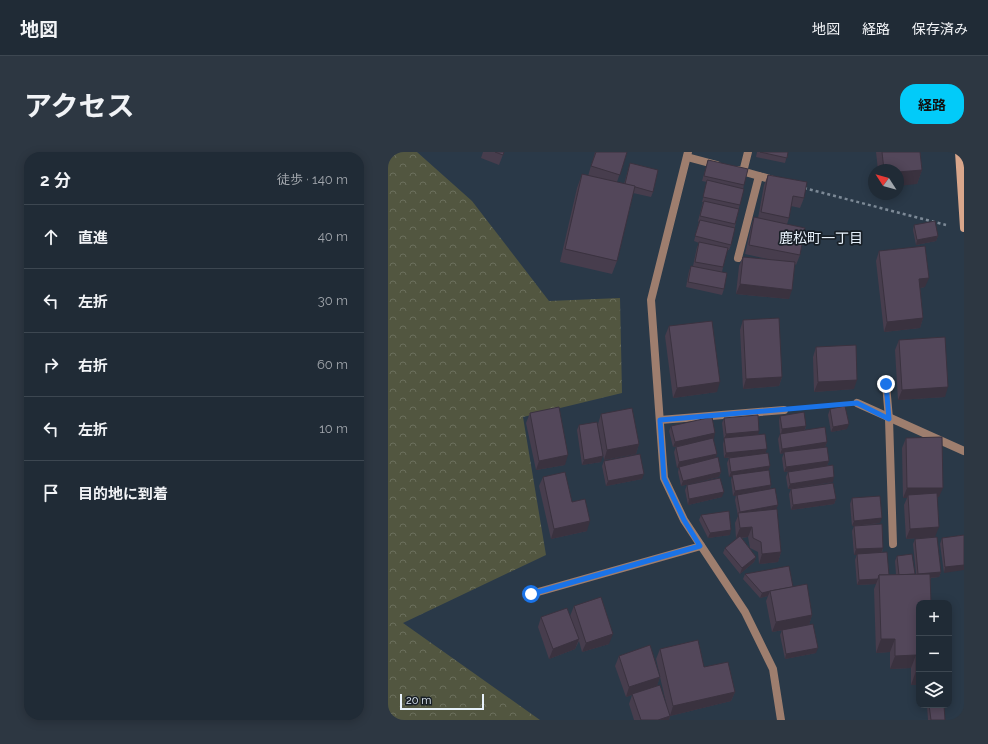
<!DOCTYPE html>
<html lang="ja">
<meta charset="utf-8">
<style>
:root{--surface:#202b36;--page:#2d3742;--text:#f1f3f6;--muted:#a2a7ad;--line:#3d4751;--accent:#02cbf9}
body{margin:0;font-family:Raleway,"Noto Sans JP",sans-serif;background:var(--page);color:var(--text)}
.controls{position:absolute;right:12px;bottom:12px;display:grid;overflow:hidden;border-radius:8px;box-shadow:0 2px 10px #0003}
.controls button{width:36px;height:36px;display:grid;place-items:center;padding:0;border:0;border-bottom:1px solid var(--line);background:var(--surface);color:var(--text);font:20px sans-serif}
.compass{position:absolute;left:480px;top:12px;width:36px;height:36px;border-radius:50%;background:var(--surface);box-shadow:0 2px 10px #0003;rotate:306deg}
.scale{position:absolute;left:12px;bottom:10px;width:84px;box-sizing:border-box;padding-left:4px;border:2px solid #e7f1fb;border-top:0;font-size:11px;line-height:14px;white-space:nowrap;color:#e7f1fb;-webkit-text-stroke:3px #181f26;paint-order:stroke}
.stop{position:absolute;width:12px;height:12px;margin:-9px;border:3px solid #1a73e8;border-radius:50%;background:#fff}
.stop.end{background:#1a73e8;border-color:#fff;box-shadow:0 1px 4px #0008}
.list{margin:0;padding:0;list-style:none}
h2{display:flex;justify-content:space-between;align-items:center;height:52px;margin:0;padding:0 16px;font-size:17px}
h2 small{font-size:13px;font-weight:400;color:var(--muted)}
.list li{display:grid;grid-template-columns:26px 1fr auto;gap:12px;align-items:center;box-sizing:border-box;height:64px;padding:0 16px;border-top:1px solid var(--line)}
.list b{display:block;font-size:15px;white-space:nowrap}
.list em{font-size:13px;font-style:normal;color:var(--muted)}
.icon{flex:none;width:22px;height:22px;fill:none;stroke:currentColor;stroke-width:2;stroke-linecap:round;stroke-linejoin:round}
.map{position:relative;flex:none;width:576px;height:568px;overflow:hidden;border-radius:16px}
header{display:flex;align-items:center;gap:24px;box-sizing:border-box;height:56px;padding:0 20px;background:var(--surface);border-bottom:1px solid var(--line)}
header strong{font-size:19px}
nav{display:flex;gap:22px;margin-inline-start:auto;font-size:14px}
.intro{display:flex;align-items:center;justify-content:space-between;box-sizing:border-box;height:96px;padding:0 24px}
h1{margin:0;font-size:28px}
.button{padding:10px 18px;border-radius:16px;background:var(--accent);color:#111;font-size:14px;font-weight:700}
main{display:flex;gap:24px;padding:0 24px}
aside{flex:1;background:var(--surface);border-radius:16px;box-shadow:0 2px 10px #0003}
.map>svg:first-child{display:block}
</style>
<header>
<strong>地図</strong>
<nav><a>地図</a><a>経路</a><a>保存済み</a></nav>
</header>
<div class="intro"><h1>アクセス</h1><a class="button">経路</a></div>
<main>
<aside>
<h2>2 分<small>徒歩 · 140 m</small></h2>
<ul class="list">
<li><svg class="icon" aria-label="ahead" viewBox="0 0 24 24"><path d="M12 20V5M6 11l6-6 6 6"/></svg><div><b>直進</b></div><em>40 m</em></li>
<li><svg class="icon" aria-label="left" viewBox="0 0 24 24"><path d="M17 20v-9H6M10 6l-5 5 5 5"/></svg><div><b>左折</b></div><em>30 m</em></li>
<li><svg class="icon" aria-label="right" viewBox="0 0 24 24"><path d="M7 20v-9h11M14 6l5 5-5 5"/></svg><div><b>右折</b></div><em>60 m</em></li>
<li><svg class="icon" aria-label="left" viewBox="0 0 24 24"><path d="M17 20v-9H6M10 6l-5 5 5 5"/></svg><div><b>左折</b></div><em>10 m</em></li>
<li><svg class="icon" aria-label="arrive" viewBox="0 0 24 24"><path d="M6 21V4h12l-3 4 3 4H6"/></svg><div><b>目的地に到着</b></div></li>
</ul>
</aside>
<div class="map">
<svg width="576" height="568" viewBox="0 0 576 568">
<defs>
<pattern id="forest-crowns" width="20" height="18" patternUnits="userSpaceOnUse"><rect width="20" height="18" fill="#525640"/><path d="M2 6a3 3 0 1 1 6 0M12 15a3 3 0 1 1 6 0" fill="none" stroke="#6b6f5c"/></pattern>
</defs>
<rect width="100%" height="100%" fill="#2a3948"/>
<!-- forest -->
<polygon fill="url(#forest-crowns)" points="0,0 29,0 84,49 161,149 232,146 234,241 135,265 158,403 15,471 152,568 0,568"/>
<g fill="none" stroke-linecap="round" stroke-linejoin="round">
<!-- path -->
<g stroke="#7c8996" stroke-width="2.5" stroke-dasharray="3 3" stroke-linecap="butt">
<polyline points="416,36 558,73"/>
<polyline points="413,256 452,253"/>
</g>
<!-- lane -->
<g stroke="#9e7e6e" stroke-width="8">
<polyline points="299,5 329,13"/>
<polyline points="350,18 389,29"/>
<polyline points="355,20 360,0"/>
<polyline points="350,106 371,24"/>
<polyline points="498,232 501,267 505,392"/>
<polyline points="469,251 576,299"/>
<polyline points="272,268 396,258"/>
</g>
<!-- street -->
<g stroke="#9e7e6e" stroke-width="8">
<polyline points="300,0 263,148 276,326 296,368 357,460 385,517 393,568"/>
<polyline points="143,442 313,394"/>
</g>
<!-- secondary -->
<polyline stroke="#d9a68b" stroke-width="8" points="571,0 576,76"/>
</g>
<!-- wall -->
<g fill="#473d4d" fill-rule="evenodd">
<polygon points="95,0 116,0 111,13 93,6"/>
<polygon points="207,0 239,0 229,30 236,32 242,11 265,40 263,45 245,41 229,109 224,122 172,110 189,36 194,22 200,24"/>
<polygon points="369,0 400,0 397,11 368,5"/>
<polygon points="488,0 532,0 534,18 529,32 510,18 490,18"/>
<polygon points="320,8 356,33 343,93 341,98 339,98 334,120 336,137 334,143 298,135 301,119 303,114 305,114 309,95 311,91 306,89 311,70 310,69 314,54 315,50 314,50 319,30 314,29"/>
<polygon points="380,23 416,46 412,56 403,54 401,66 399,72 412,103 408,113 407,112 401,147 348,142 351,114 355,105 384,108 357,102 363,75 366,65 370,66 376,33"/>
<polygon points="526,73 550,84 548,89 528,93 525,78"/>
<polygon points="491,99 537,135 532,136 535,166 532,176 496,180 488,109"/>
<polygon points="355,168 394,225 391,234 355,237 352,178"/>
<polygon points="281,174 329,240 285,246 277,184"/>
<polygon points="511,188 557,245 510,248 507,198"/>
<polygon points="428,195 466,237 426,240 425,205"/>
<polygon points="442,257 459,277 443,280 440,263"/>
<polygon points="142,261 177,313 148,318 138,271"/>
<polygon points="213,262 251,292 248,302 216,308 211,280 213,310 194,313 189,278 191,273 210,272"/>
<polygon points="392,264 418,274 417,278 439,290 437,295 421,297 441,309 439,314 445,330 410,336 448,347 446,352 403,358 401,342 403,337 400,337 398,325 400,320 411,318 396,320 394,306 396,301 392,302 390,287 392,282 391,269"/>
<polygon points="336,266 370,283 378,301 382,314 380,318 383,333 382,337 390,353 388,357 393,400 390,410 371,412 370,400 362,396 360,385 354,386 368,405 366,410 352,422 335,401 337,396 350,386 348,386 347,371 350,364 347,348 348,343 345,344 343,328 344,324 341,325 339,311 341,306 336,306 335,292 336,288 334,271"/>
<polygon points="283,274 325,287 329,302 327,306 333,320 331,325 293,334 290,320 291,315 289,316 286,300 288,295 293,294 285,295 281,279"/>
<polygon points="518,286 551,345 549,345 547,385 553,420 551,425 543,426 531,451 531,533 523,533 523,516 502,517 502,500 488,501 486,437 488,432 469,433 467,408 469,402 466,403 464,379 466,374 464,374 462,352 464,346 492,371 471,374 495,396 494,401 501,423 508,423 507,409 509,404 527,422 528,422 525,392 527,387 542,385 518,387 516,353 519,346 515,346 514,296"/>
<polygon points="216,309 254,327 218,334 214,314"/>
<polygon points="155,325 184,350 199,379 163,387 151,334"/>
<polygon points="299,333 334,345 300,353 297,338"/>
<polygon points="313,363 342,383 320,386 311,368"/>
<polygon points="576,383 556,421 552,392 554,386"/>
<polygon points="357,422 405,435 424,463 421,473 428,501 397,507 392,483 394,478 401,477 384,480 378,449 380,444 372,446 355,427"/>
<polygon points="186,454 221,492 194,500 191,489 187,497 161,507 150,475 153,465 182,464"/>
<path d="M 272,497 L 316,515 L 347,540 L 343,549 L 282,564 L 281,568 L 246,568 L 241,552 L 244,543 L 238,545 L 227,514 L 231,504 L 272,524 L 268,507 ZM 272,525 L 280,559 L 269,533 Z"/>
<polygon points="539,553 556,553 557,568 540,568"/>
</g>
<!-- shaded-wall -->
<g fill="#3a323f">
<polygon points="534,18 529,32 510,34 510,20"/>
<polygon points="550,84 548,89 528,93 529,88"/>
<polygon points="541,126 537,135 527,137 531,127"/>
<polygon points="352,132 404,138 401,147 348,142"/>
<polygon points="535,166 532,176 496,180 499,170"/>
<polygon points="394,225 391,234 355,237 358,227"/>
<polygon points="469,228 466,237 426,240 430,230"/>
<polygon points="332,230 329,240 285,246 289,236"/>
<polygon points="560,235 557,245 510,248 514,238"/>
<polygon points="461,272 459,277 443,280 445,275"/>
<polygon points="418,274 416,279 393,283 394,277"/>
<polygon points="371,279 370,284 336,286 336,288 338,282"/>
<polygon points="327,281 326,287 285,295 287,290"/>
<polygon points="439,290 437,295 396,301 396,300 396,301 392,302 394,297"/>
<polygon points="251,292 248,302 216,308 219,298"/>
<polygon points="379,297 377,302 336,306 338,301"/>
<polygon points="329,302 327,307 289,316 291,310"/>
<polygon points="180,303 177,313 148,318 151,309"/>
<polygon points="215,304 213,310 194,313 196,308"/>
<polygon points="441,309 439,314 396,320 398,315"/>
<polygon points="382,314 380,320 341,325 343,320"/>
<polygon points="333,320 331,325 293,334 295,329"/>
<polygon points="256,322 254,327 218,334 220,329"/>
<polygon points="446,325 445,330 400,337 402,332"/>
<polygon points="383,333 381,339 345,344 347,339"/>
<polygon points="519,336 555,336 551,345 520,346 520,343 519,346 515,346"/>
<polygon points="336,340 334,345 300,353 301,347"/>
<polygon points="448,347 446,352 403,358 405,353"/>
<polygon points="390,353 388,358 351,363 352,360"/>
<polygon points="494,366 492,371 464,374 466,369"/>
<polygon points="202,369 199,379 163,387 166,377"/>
<polygon points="364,375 360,385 348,386 352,376"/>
<polygon points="551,375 547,385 518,387 522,377"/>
<polygon points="343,378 342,383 320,386 322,381"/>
<polygon points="495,396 493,401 466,403 468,397"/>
<polygon points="393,400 390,410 371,412 374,402"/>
<polygon points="368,405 366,410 352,422 354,416"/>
<polygon points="576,413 576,418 556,421 557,415"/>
<polygon points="553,420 551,425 528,427 530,422"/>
<polygon points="490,427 488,432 469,433 471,428"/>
<polygon points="382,439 380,444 372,446 374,441"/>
<polygon points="424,463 421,473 384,480 388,470"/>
<polygon points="225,482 221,492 194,500 198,491"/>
<polygon points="191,487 187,497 161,507 165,497"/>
<polygon points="493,487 507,487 502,500 488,501"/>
<polygon points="430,496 428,501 397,507 398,502"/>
<polygon points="528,503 523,516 502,517 507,504"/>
<polygon points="528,519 531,519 531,533 523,533"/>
<polygon points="272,525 269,534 244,542 244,543 238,545 241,535"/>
<polygon points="347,540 343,549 282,564 285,554"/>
<polygon points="282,564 281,568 270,568"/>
</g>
<!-- building -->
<g fill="#53475a" stroke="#3a323f">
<polygon points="107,0 116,0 115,3"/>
<polygon points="208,0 239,0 232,23 203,14"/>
<polygon points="372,0 400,0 399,6"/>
<polygon points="494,0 532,0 534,18 510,20 510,18 496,18"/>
<polygon points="320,8 360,17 356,33 316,24"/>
<polygon points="242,11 270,18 265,40 237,32"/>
<polygon points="194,22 247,34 229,109 177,97"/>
<polygon points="380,23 419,30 416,46 405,44 401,66 373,60"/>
<polygon points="319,28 356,37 352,53 315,45"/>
<polygon points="316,49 351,57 347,72 312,64"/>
<polygon points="366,65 417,76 412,103 361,93"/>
<polygon points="312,68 347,76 343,93 307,84"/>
<polygon points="547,69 550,84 529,88 526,73"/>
<polygon points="311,90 340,96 335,115 307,110"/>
<polygon points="537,94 541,126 531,127 535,166 499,170 491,99"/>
<polygon points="355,105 407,110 404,138 352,132"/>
<polygon points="303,114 339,121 336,137 300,130"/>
<polygon points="391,166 394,225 358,227 355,168"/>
<polygon points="324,169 332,230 289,236 281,174"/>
<polygon points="557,185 560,235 514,238 511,188"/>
<polygon points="468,193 469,228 430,230 428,195"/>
<polygon points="457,254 461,272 445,275 442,257"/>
<polygon points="171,255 180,303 151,309 142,261"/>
<polygon points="244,256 251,292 219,298 213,262"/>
<polygon points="416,260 418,274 394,277 392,264"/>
<polygon points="370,263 371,279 338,282 336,266"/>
<polygon points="324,265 327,281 287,290 283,274"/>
<polygon points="209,270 215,304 196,308 191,273"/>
<polygon points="437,275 439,290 394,297 392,282"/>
<polygon points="377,282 379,297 338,301 336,286"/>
<polygon points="554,285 555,336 519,336 518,286"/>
<polygon points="325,286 329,302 291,310 288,295"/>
<polygon points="439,295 441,309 398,315 396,300"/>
<polygon points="380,301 382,314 343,320 341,306"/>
<polygon points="252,302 256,322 220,329 216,309"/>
<polygon points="330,305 333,320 295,329 291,315"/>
<polygon points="445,313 446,325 402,332 400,320"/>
<polygon points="381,318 383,333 347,339 344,323"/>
<polygon points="177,320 184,350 197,347 202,369 166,377 155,325"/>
<polygon points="332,326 336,340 301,347 299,333"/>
<polygon points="445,331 448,347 405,353 403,337"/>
<polygon points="387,336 390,353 352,360 349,343"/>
<polygon points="549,341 551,375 522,377 520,343"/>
<polygon points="492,344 494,366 466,369 464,346"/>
<polygon points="389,357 393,400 374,402 373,390 365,386 364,375 352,376 350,361"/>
<polygon points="341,359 343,378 322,381 313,363"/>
<polygon points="494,372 495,396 468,397 466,374"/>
<polygon points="576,383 576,413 557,415 554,386"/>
<polygon points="352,384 368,405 354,416 337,396"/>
<polygon points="549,385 553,420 530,422 527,387"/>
<polygon points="499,400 501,423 491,423 490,427 471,428 469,402"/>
<polygon points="524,402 527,422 511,423 509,404"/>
<polygon points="401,414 405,435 382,439 374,441 357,422"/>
<polygon points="542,422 543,451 531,451 531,519 528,519 528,503 507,504 507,487 493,487 491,423"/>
<polygon points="419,432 424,463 388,470 382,439"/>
<polygon points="213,445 225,482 198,491 186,454"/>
<polygon points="179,456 191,487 165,497 153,465"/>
<polygon points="425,472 430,496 398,502 394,478"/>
<polygon points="310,488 316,515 340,510 347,540 285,554 272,497"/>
<polygon points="262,493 272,525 241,535 231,504"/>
<polygon points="272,533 282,564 270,568 253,568 244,542"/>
<polygon points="541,553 556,553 557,568 543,568"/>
</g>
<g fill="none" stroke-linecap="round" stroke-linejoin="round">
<!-- route -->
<polyline stroke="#1a73e8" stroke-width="5" points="143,442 312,394 296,368 276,326 272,268 469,251 501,267 498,232"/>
</g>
<g text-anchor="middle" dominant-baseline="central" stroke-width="3.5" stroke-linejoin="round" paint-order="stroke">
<!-- neighbourhood labels -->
<g font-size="14" fill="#e7f1fb" stroke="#181f26">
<text x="433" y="86">鹿松町一丁目</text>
</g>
</g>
</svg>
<div class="controls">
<button>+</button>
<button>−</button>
<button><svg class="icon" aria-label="layers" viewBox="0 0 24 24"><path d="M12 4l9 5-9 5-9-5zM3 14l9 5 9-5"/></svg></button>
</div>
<svg class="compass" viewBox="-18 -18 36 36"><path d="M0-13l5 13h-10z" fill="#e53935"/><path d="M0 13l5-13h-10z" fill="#a2a7ad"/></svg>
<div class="scale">20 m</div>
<div class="stop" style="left:143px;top:442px"></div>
<div class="stop end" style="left:498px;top:232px"></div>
</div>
</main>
